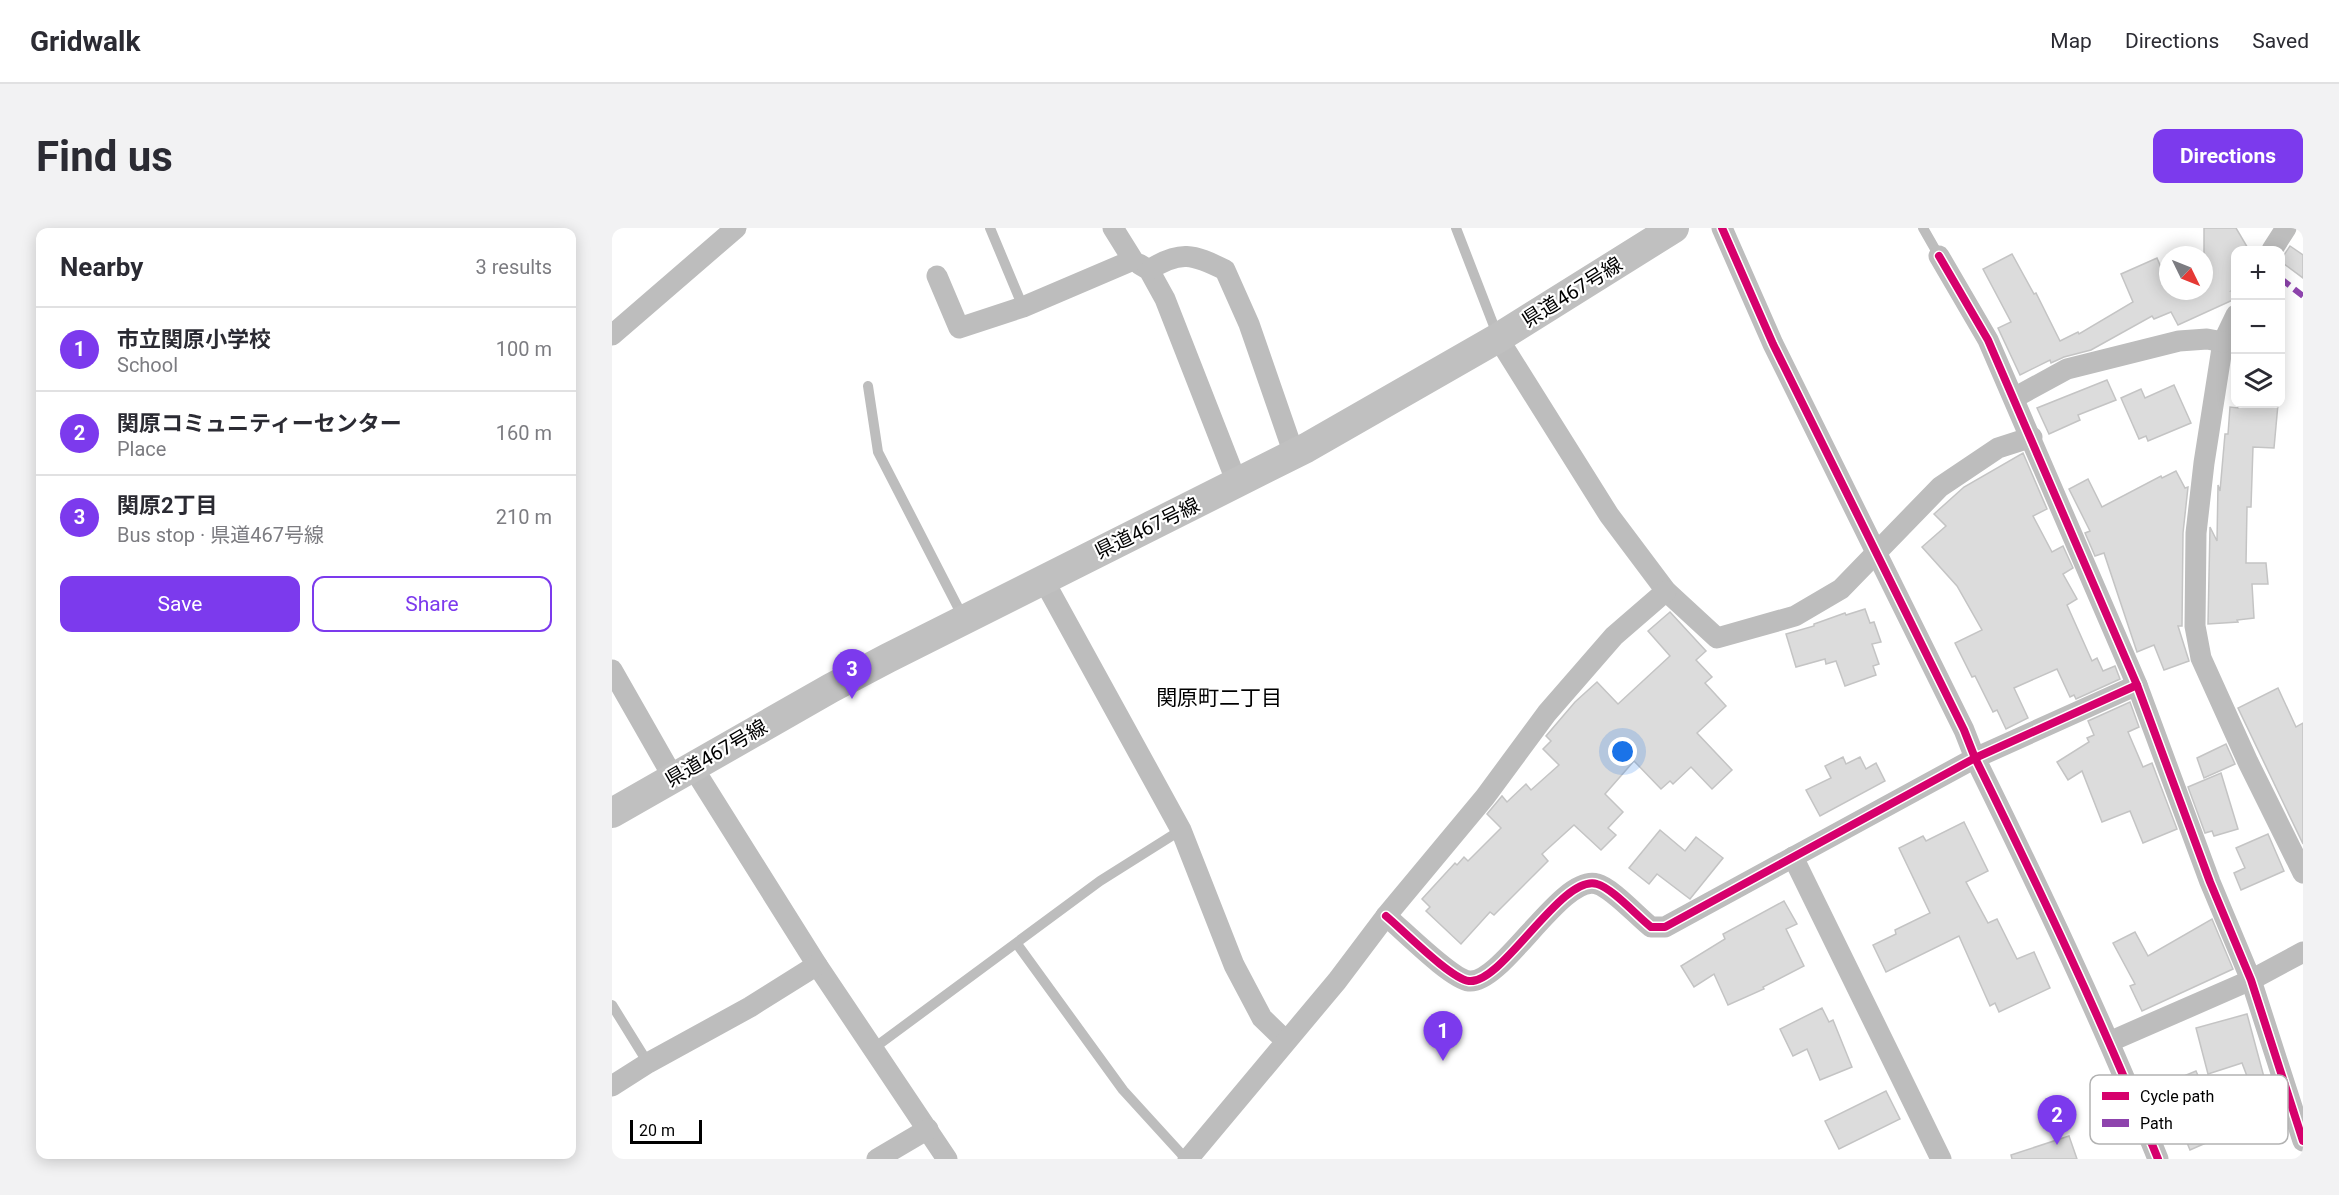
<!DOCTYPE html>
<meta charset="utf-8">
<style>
:root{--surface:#fff;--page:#f2f2f3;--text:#2b2b33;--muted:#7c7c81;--line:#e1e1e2;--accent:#7c3aed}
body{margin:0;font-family:Roboto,"Noto Sans JP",sans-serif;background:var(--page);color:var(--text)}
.controls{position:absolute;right:18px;top:18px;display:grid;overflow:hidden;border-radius:12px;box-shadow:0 3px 15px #0003}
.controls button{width:54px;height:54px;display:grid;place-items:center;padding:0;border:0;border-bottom:2px solid var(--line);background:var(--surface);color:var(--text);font:30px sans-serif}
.compass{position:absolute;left:1547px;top:18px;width:54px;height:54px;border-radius:50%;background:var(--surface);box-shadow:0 3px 15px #0003;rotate:133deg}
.scale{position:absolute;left:18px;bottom:15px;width:72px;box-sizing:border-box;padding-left:6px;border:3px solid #000;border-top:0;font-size:16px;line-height:21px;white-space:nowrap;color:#000;-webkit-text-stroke:4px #fff;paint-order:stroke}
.you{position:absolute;left:1011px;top:524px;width:21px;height:21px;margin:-15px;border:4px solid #fff;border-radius:50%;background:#1a73e8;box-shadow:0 0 0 9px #1a73e833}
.badge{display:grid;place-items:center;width:39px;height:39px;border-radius:50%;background:var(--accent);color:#fff;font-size:20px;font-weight:700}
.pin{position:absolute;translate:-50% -50px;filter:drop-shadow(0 2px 3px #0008)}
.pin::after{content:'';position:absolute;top:32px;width:21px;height:18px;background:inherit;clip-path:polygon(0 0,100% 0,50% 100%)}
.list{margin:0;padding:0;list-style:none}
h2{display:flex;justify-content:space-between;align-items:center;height:78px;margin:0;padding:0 24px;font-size:26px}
h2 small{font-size:20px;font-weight:400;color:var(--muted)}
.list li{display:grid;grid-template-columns:39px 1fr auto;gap:18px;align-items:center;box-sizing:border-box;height:84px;padding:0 24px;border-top:2px solid var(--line)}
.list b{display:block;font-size:22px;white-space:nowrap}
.list p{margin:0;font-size:20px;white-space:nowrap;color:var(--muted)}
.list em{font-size:20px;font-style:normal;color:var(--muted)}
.actions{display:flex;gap:12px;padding:18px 24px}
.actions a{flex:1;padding:14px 0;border:2px solid var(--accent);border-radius:12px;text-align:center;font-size:21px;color:var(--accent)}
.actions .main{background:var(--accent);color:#fff}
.icon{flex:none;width:33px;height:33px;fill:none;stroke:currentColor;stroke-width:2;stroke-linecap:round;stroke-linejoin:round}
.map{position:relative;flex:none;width:1691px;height:931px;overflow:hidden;border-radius:12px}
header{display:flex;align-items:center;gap:36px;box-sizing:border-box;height:84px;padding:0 30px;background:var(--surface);border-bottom:2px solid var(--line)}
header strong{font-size:28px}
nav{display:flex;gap:33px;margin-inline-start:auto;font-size:21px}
.intro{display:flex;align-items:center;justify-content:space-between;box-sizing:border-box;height:144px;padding:0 36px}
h1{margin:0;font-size:42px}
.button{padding:15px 27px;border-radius:12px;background:var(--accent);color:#fff;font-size:21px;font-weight:700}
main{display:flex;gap:36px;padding:0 36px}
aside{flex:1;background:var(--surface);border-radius:12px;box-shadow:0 3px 15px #0003}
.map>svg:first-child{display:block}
</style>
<header>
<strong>Gridwalk</strong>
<nav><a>Map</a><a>Directions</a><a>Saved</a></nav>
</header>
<div class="intro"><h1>Find us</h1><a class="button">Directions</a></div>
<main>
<aside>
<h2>Nearby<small>3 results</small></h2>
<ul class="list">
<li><span class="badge">1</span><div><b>市立関原小学校</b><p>School</p></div><em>100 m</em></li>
<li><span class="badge">2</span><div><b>関原コミュニティーセンター</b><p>Place</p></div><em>160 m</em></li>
<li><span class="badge">3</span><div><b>関原2丁目</b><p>Bus stop · 県道467号線</p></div><em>210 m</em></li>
</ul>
<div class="actions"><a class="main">Save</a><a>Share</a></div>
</aside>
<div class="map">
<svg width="1691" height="931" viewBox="0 0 1691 931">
<rect width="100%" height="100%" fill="#fff"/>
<!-- building -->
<g fill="#dcdcdc" stroke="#c4c4c4" stroke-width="1.5">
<polygon points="1592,0 1624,0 1637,22 1623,22 1623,60 1619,63 1623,63 1623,71 1566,97 1559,84 1542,91 1540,88 1479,122 1452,129 1439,135 1438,132 1408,147 1386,100 1399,94 1371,41 1400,26 1422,66 1424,65 1448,113 1466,104 1467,106 1521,74 1509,46 1545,30 1556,56 1556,63 1592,63"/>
<polygon points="1678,18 1691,27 1691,50 1668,33"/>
<polygon points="1495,152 1504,172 1466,187 1468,192 1437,206 1425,180"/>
<polygon points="1562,157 1579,195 1536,213 1534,208 1527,211 1509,170 1529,161 1533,170"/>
<polygon points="1626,176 1666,176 1662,220 1641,219 1639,279 1635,279 1634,335 1654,335 1656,356 1640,356 1642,390 1625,392 1626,394 1596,396 1598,299 1605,313 1606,257 1608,263 1613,206 1616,206 1618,179 1626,180"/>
<polygon points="1411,225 1435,281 1421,288 1440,324 1451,318 1461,340 1451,346 1465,371 1455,377 1480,433 1485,430 1491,443 1503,438 1508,451 1464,471 1462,467 1458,469 1445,441 1402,460 1416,490 1394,501 1385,482 1381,484 1363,448 1360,449 1343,415 1370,402 1345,358 1310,319 1334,298 1322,286 1352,259"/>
<polygon points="1564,243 1573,260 1576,259 1571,305 1570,398 1566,398 1577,433 1552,442 1542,417 1525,424 1492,325 1483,328 1473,305 1478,303 1457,261 1476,251 1490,279 1549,248 1550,250"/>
<polygon points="1253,381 1258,395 1262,394 1269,414 1260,416 1267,436 1261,438 1264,447 1233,458 1224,433 1214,436 1213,431 1184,439 1174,406 1202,398 1202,396 1233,385 1234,387"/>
<polygon points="1058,384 1094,423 1084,432 1100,449 1093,455 1114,478 1085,505 1120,542 1100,561 1079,539 1061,556 1058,553 1049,561 1022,533 993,566 1011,584 996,600 1004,607 989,622 962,597 930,626 936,633 882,687 878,684 849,716 814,683 818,679 810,671 843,635 845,637 852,629 856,633 889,600 875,586 890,568 895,574 914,556 919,562 947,537 931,521 939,513 934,508 963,474 985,454 1006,476 1058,428 1036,403"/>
<polygon points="1666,460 1684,499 1691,495 1691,616 1626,480"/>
<polygon points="1518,474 1527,499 1516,504 1531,539 1540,535 1565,601 1531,615 1518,583 1490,594 1470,543 1456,552 1445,534 1477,514 1475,510 1482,507 1476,493"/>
<polygon points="1614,516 1623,536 1592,550 1585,530"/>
<polygon points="1231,529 1234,536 1248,529 1254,541 1264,535 1273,553 1208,588 1194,562 1219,550 1213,538"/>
<polygon points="1609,545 1626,601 1602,608 1600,603 1593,605 1576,559"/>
<polygon points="1352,594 1376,643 1354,654 1376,695 1385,691 1405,731 1422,724 1438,760 1387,784 1383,775 1378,778 1347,708 1274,744 1261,717 1284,706 1283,702 1318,685 1287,620 1311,608 1314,613"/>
<polygon points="1048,602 1073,623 1084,609 1111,630 1078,671 1045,646 1037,656 1017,640"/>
<polygon points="1656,606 1672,643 1629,662 1622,645 1633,640 1624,620"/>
<polygon points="1172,673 1185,696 1174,701 1192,738 1151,759 1152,761 1116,777 1102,746 1082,759 1069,738 1113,711 1111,706"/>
<polygon points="1600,691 1621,741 1530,783 1518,758 1523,756 1501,715 1523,704 1536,728"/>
<polygon points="1210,780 1217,794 1221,792 1240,839 1208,852 1195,821 1181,828 1168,801"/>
<polygon points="1635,786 1659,875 1647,880 1630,835 1596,846 1584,800"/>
<polygon points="1584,843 1612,907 1578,922 1566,893 1584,885 1572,848"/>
<polygon points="1274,863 1288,891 1227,921 1213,893"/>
<polygon points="1457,908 1465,931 1400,931 1399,927"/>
</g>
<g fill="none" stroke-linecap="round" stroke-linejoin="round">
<!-- lane -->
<g stroke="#bdbdbd" stroke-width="10">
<polyline points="378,0 411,79"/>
<polyline points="844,0 885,106"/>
<polyline points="1311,0 1327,28"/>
<polyline points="256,158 266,224 352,391"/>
<polyline points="405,716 511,862 574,931"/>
<polyline points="0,777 36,835"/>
<polyline points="262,820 488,653 569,602"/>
</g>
<!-- street -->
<g stroke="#bdbdbd" stroke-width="21">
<path d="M 1110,0 L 1161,116 L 1352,502 L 1363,530 C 1428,662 1491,794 1546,931"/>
<polyline points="1660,22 1674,0"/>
<polyline points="1327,28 1376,112 1525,457 1598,654 1639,752 1691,913"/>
<polyline points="527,36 537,42 553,71 625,255"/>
<path d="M 537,42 C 568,22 581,26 613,42 L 637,96 L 682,226"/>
<polyline points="325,48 347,100 411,79 521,32 501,0"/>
<polyline points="1624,87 1611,114 1592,235 1584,305 1583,398 1589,430 1636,534 1691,645"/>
<polyline points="0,107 124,0"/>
<polyline points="886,110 997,287 1054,363 1105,410 1183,388 1229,361 1328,259 1386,220 1420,209"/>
<polyline points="1402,170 1455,141 1567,113 1595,111 1611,114"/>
<polyline points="431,351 569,602 622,737 650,790 674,813"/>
<polyline points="0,442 61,549"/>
<polyline points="80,538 205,737 335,931"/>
<polyline points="1181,629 1329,931"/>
<path d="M 774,688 C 791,702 839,751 857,753 C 890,757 950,645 985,656 C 1000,660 1025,688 1039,699 L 1053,699 L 1363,530 L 1525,457"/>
<polyline points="1497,814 1639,752 1691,724"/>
<polyline points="0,858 36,835 138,779 205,737"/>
<polyline points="265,931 316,901"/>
<polyline points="576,931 725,753 774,688 873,569 935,485 1002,408 1054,363"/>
</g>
<!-- secondary -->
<polyline stroke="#c0c0c0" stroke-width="30" points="0,585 219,460 276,430 694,220 886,110 1062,0"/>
<!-- quiet -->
<polyline stroke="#8e44ad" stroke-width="6" stroke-dasharray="12 6" stroke-linecap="butt" points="1668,50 1691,68"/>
<!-- cycleway casing -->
<g stroke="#fff" stroke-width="11">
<g id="cycleway">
<path d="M 1110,0 L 1161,116 L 1352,502 L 1363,530 C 1428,662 1491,794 1546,931"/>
<polyline points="1327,28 1376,112 1525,457 1598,654 1639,752 1691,913"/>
<path d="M 774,688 C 791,702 839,751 857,753 C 890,757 950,645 985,656 C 1000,660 1025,688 1039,699 L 1053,699 L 1363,530 L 1525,457"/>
</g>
</g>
<!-- cycleway -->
<use href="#cycleway" stroke="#d6006c" stroke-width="8"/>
</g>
<g text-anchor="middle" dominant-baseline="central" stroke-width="4.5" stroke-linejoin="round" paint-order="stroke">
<!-- street labels -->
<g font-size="20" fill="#000" stroke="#fff">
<text transform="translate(960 64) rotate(-32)">県道467号線</text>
<text transform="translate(535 300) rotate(-26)">県道467号線</text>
<text transform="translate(104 525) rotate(-30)">県道467号線</text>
</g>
<!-- neighbourhood labels -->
<g font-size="21" fill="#000" stroke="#fff">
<text x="607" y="470">関原町二丁目</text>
</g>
</g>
<!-- legend -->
<rect x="1478" y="847" width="198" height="69" rx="9" fill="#fff" stroke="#b2b2b2" stroke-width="1.5"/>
<rect x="1490" y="864" width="27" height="8" fill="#d6006c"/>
<rect x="1490" y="891" width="27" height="8" fill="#8e44ad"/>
<g font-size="16" fill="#000">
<text x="1528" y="874">Cycle path</text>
<text x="1528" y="901">Path</text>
</g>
</svg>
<div class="controls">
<button>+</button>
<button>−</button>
<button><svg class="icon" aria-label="layers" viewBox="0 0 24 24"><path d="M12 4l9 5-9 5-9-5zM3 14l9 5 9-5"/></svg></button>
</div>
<svg class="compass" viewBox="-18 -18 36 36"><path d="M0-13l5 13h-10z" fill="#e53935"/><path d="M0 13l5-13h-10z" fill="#7c7c81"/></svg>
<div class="scale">20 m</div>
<div class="you"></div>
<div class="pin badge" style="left:831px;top:833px">1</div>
<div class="pin badge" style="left:1445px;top:917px">2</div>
<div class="pin badge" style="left:240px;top:471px">3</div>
</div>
</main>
